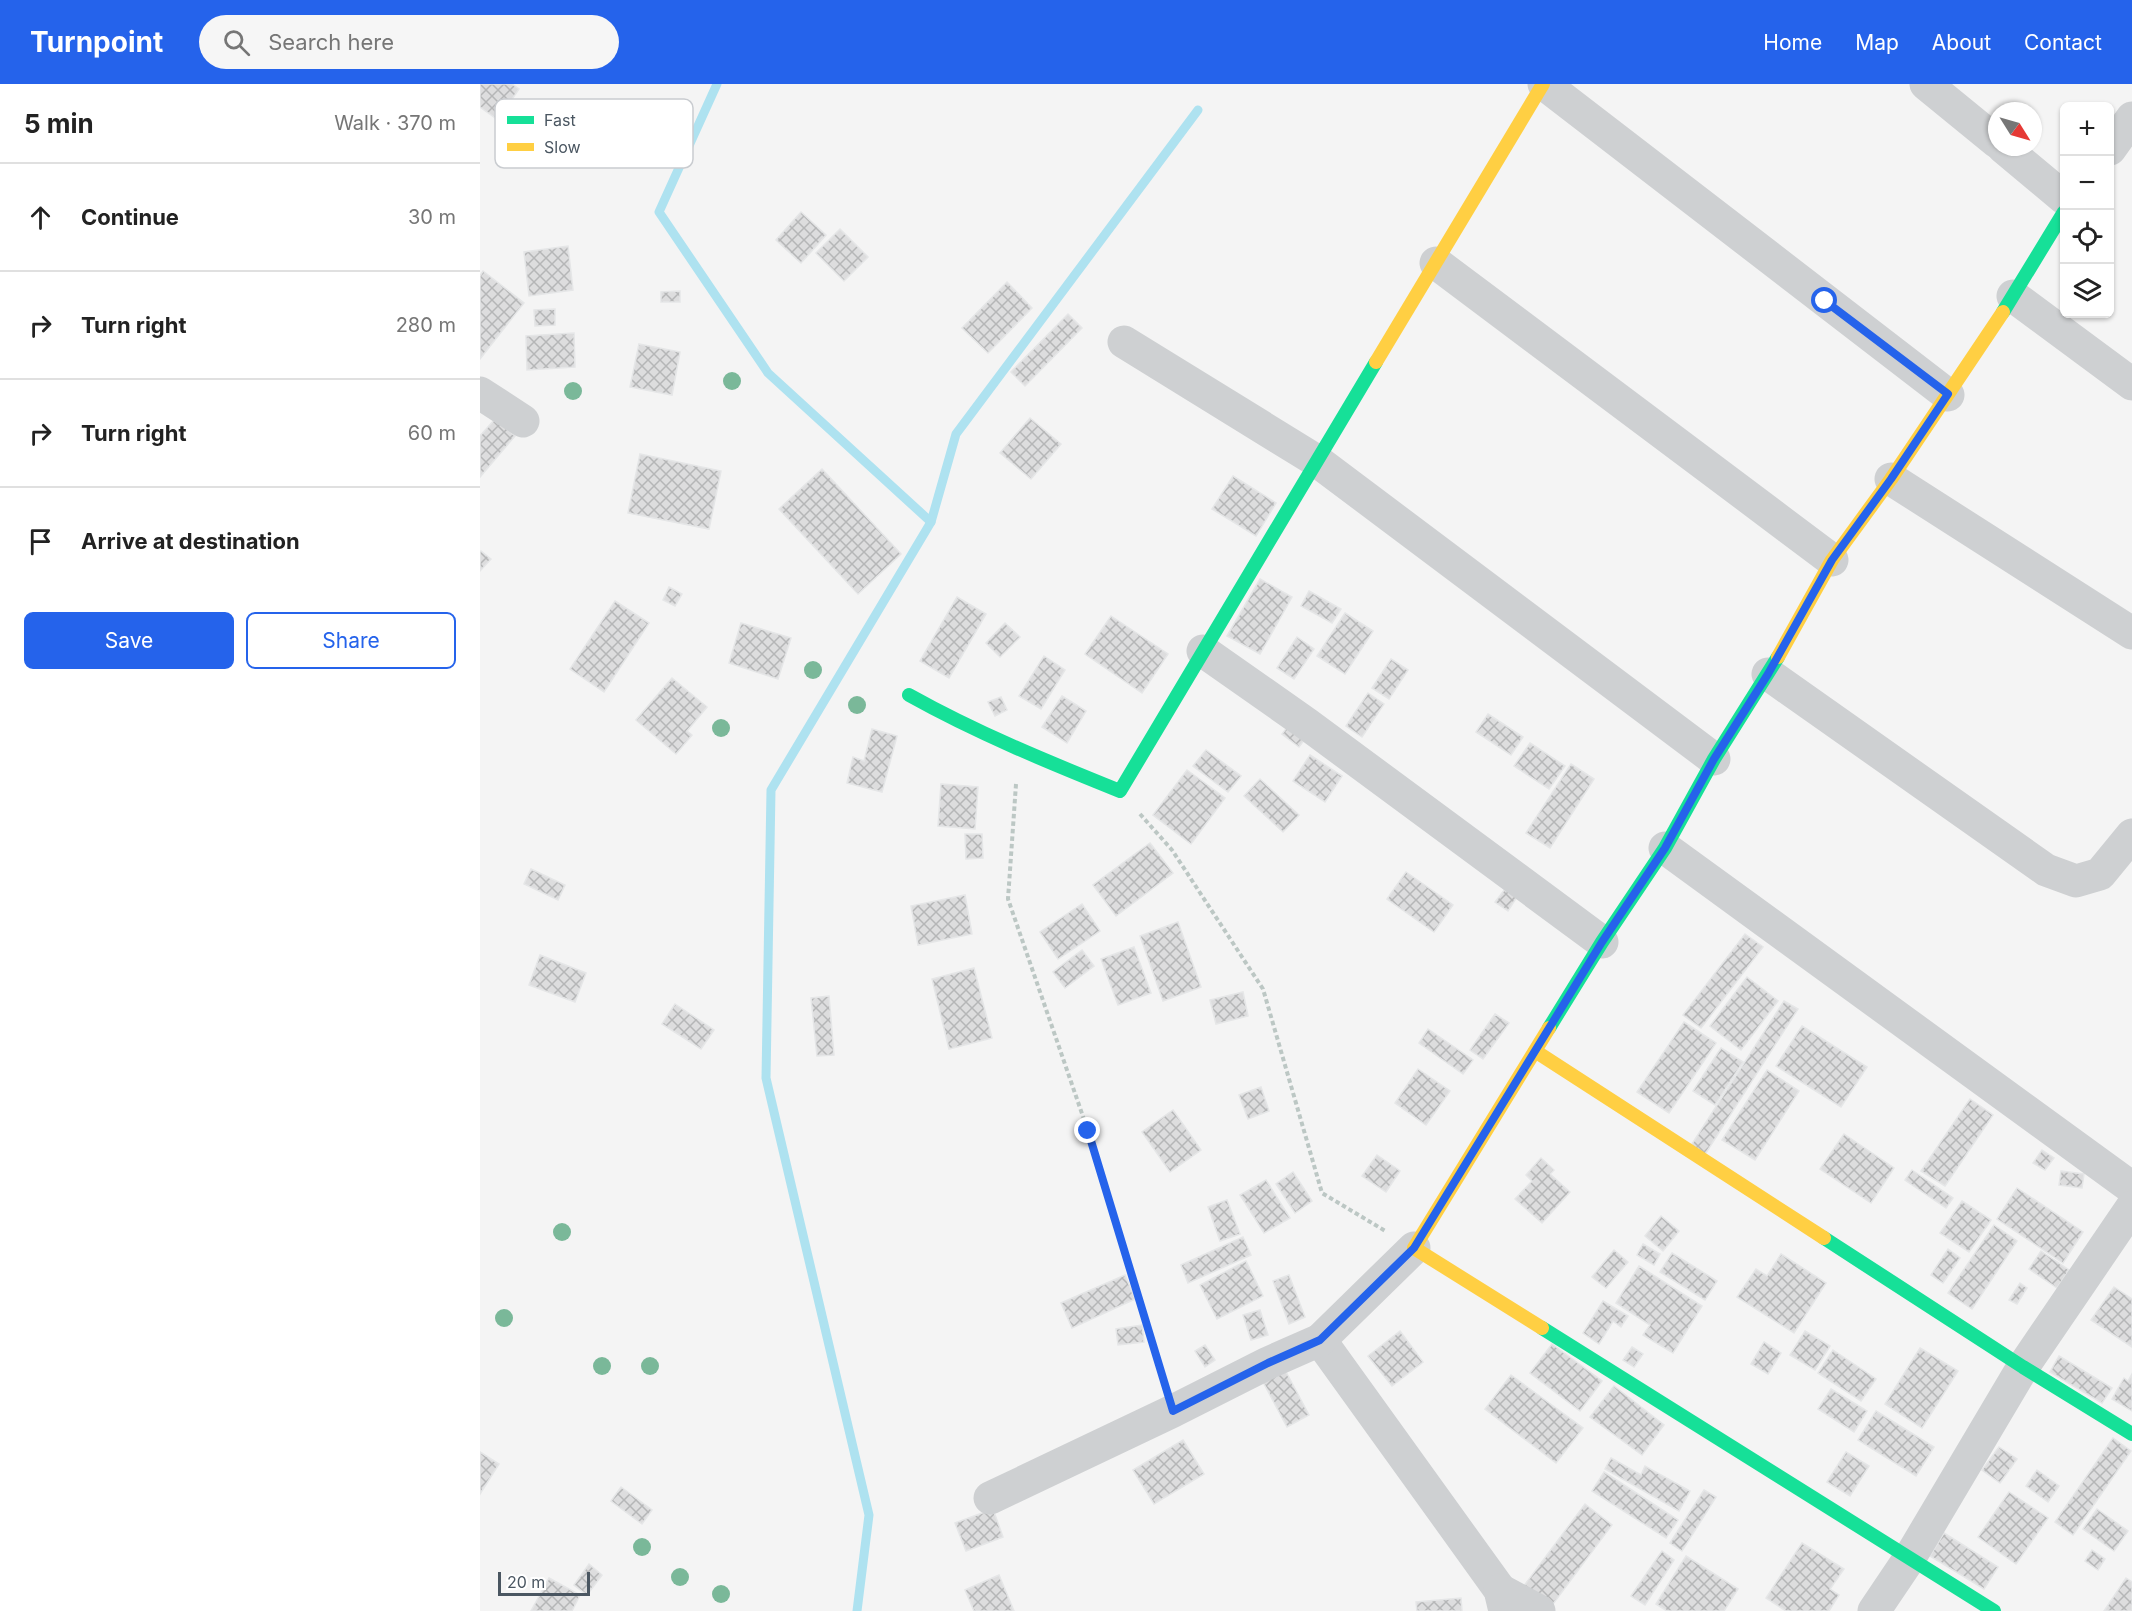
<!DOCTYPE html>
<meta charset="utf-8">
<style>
:root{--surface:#fff;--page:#f6f6f6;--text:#222;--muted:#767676;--line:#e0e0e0;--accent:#2563eb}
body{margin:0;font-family:Inter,sans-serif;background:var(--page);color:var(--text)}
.controls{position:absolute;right:18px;top:18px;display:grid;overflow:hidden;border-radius:9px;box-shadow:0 2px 4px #0004}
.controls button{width:54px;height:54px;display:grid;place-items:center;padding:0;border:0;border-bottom:2px solid var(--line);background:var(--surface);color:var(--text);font:30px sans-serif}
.compass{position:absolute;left:1508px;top:18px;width:54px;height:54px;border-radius:50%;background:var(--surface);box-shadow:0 2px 4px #0004;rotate:127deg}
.scale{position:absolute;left:18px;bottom:15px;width:92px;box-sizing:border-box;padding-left:6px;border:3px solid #4a5661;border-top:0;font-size:16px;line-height:21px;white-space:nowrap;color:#4a5661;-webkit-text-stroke:4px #fff;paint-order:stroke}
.stop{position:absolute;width:18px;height:18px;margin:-14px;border:4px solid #2563eb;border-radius:50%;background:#fff}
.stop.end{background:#2563eb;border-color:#fff;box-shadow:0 2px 6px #0008}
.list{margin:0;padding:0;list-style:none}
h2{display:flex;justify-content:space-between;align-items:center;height:78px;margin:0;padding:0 24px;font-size:26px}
h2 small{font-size:20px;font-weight:400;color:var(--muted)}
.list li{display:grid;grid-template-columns:39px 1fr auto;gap:18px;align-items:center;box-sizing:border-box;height:108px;padding:0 24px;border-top:2px solid var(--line)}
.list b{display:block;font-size:22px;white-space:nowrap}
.list em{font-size:20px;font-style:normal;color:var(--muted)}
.actions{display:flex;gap:12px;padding:18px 24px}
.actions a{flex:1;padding:14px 0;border:2px solid var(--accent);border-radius:9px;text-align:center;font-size:21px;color:var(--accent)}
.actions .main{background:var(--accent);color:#fff}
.icon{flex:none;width:33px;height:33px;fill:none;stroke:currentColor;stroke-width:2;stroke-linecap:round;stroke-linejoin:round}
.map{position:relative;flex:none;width:1652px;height:1527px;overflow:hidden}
header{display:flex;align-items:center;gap:36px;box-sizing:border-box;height:84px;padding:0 30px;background:var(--accent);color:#fff}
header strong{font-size:28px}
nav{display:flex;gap:33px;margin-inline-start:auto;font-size:21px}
.search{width:420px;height:54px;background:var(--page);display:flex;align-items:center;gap:15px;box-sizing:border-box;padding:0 21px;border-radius:33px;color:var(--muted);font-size:22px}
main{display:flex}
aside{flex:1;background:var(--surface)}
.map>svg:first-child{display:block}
</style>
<header>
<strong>Turnpoint</strong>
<div class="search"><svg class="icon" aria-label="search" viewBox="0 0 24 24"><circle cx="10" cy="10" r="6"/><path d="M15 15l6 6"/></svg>Search here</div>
<nav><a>Home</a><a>Map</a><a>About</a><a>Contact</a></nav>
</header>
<main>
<aside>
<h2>5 min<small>Walk · 370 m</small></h2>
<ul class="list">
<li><svg class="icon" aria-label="ahead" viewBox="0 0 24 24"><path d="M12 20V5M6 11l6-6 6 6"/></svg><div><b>Continue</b></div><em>30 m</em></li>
<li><svg class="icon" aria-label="right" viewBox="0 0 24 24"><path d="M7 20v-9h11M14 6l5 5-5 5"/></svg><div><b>Turn right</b></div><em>280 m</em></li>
<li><svg class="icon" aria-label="right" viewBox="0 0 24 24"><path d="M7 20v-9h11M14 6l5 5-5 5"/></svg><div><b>Turn right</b></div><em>60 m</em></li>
<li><svg class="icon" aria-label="arrive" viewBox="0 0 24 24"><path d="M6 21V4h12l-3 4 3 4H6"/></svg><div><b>Arrive at destination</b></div></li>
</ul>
<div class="actions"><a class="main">Save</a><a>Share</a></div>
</aside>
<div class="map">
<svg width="1652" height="1527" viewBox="0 0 1652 1527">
<defs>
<pattern id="building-cross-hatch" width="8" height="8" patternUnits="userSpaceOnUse" patternTransform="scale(1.5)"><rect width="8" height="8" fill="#ddddde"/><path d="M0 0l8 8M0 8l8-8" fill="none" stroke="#b5b6b7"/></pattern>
</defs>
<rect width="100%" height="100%" fill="#f4f4f4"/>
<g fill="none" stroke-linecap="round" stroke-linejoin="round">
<!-- stream -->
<g stroke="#aee2f0" stroke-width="9">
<polyline points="237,0 179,128 288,289 451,438"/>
<polyline points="377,1527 389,1431 286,994 291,706 451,438 476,350 718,26"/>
</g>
</g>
<!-- building -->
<g fill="url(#building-cross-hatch)" stroke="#e5e6e7" stroke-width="1.5">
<polygon points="0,0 32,0 39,5 18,36 0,23"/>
<polygon points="321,128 346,151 321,179 296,156"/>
<polygon points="360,145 388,173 364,197 336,169"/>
<polygon points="88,162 93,206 49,212 44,168"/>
<polygon points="3,187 44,219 0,275 0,192"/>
<polygon points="527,198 552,224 508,269 482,244"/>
<polygon points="200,207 200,218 181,218 181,208"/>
<polygon points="75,225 75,241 55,242 54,226"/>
<polygon points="588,230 602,244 545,302 531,288"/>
<polygon points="94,249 95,283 47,286 46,252"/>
<polygon points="159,260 200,268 192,311 150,303"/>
<polygon points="550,334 581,360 551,395 520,369"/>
<polygon points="15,335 35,352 0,393 0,352"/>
<polygon points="160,370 241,387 229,445 148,429"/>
<polygon points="342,385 421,470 378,510 299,425"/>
<polygon points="753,392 796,419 776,452 732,425"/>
<polygon points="1,467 11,475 0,487 0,468"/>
<polygon points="780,495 812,513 780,570 747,552"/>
<polygon points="189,503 202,510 195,522 183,516"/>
<polygon points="829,507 861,525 852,539 821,522"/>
<polygon points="477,513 506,530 469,594 440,577"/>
<polygon points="135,517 169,539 124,608 90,585"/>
<polygon points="865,529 893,547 865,590 837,572"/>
<polygon points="631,532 688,570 662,609 605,570"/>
<polygon points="261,539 311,554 298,595 249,579"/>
<polygon points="525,539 540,553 520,573 506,559"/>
<polygon points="817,553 834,565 814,595 797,584"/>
<polygon points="564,572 585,586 561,625 539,612"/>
<polygon points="911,575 928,586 909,615 892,604"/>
<polygon points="192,594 227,623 207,647 212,651 196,670 156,636"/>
<polygon points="888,609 904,620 882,653 866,642"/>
<polygon points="582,612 606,627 587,659 562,643"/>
<polygon points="521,613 527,626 515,632 508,618"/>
<polygon points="1008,630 1043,653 1031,671 996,648"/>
<polygon points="811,638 828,651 819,663 802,650"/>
<polygon points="392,645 417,652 402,708 367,699 373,673 384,677"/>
<polygon points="1050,659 1085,682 1069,705 1034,682"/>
<polygon points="726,666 761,692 748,708 713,682"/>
<polygon points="830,671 862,692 845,718 813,697"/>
<polygon points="1091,680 1114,695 1070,764 1046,749"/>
<polygon points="707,686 745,714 711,760 673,731"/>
<polygon points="780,695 819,731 803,748 764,712"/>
<polygon points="461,700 498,703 495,745 458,742"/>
<polygon points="485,750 502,750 503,774 486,775"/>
<polygon points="670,759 693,789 636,832 613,801"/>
<polygon points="51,785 85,801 78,816 44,800"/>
<polygon points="926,788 973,821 954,848 907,815"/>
<polygon points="1025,805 1037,813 1028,827 1015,818"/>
<polygon points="485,811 492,850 438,861 431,822"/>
<polygon points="602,820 620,847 578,875 560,848"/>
<polygon points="698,838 721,903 683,917 660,852"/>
<polygon points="1265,850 1283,863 1221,944 1203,931"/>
<polygon points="654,863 671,909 638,921 621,875"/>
<polygon points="602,866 614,882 585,904 573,888"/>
<polygon points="60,871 106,889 95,918 49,901"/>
<polygon points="494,884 512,954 469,965 452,895"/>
<polygon points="1267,893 1298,917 1261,966 1230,942"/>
<polygon points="763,908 768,932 736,940 730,916"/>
<polygon points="349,912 354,971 337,972 331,914"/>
<polygon points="1304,917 1318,925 1224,1072 1210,1063"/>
<polygon points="195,920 234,946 221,965 182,940"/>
<polygon points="1015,930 1029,939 1003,975 990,966"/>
<polygon points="1204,938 1236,959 1189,1029 1157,1008"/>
<polygon points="1322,942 1387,983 1361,1023 1296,982"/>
<polygon points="948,945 993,976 983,990 939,959"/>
<polygon points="1241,964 1263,978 1235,1021 1213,1007"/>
<polygon points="938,985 970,1007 946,1041 915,1019"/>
<polygon points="1287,986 1319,1007 1275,1076 1242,1056"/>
<polygon points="781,1003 789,1027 768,1035 759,1011"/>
<polygon points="1490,1015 1513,1031 1465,1102 1441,1087"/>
<polygon points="693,1026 721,1066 690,1088 662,1048"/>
<polygon points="1364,1050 1414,1084 1391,1119 1340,1085"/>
<polygon points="1562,1066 1574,1074 1565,1086 1553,1079"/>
<polygon points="897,1071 920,1087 906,1108 882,1092"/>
<polygon points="1061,1074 1074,1086 1070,1090 1090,1108 1062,1139 1035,1115 1052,1097 1046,1091"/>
<polygon points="1432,1086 1473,1114 1466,1124 1425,1096"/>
<polygon points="1581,1087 1604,1090 1602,1104 1579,1101"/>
<polygon points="813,1088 832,1117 815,1129 796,1100"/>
<polygon points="786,1096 810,1134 784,1149 760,1111"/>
<polygon points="1537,1104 1603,1148 1583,1179 1517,1135"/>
<polygon points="747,1116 760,1150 740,1157 728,1123"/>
<polygon points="1482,1117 1511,1136 1489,1168 1460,1149"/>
<polygon points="1181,1132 1199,1147 1183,1167 1165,1152"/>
<polygon points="1514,1141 1537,1157 1492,1225 1468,1209"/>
<polygon points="763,1153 771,1171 708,1199 701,1181"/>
<polygon points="1163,1160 1180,1170 1174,1181 1157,1171"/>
<polygon points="1468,1165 1480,1174 1463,1199 1451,1191"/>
<polygon points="1134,1166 1148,1178 1126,1204 1112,1193"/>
<polygon points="1561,1167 1589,1186 1577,1204 1549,1185"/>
<polygon points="1192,1169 1237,1197 1225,1216 1180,1188"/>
<polygon points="1301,1170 1346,1199 1314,1249 1257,1213 1276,1185 1287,1192"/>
<polygon points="766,1177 783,1212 737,1235 720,1201"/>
<polygon points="1159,1182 1222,1222 1193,1269 1163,1251 1170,1241 1136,1219"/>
<polygon points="645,1191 655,1215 592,1244 581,1219"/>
<polygon points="809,1191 825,1233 809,1240 793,1197"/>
<polygon points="1540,1199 1547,1204 1537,1220 1529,1216"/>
<polygon points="1634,1203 1652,1215 1652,1263 1611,1236"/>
<polygon points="1123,1217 1148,1232 1141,1243 1133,1237 1119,1260 1103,1249"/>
<polygon points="780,1226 788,1251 771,1256 763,1231"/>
<polygon points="662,1241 664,1258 638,1261 636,1245"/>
<polygon points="920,1247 943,1278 912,1302 888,1272"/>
<polygon points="1325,1247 1350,1262 1335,1286 1310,1271"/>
<polygon points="1284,1258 1301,1269 1288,1290 1271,1280"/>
<polygon points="1072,1260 1122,1297 1100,1327 1050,1289"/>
<polygon points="725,1261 735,1276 725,1283 715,1267"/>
<polygon points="1152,1263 1163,1270 1154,1283 1143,1276"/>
<polygon points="1440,1264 1478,1287 1442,1344 1405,1320"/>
<polygon points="1353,1266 1396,1295 1381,1317 1338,1289"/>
<polygon points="1579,1272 1632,1304 1622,1319 1570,1288"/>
<polygon points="804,1284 829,1331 807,1343 782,1296"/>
<polygon points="1652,1290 1652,1327 1632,1315 1644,1294 1648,1297"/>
<polygon points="1031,1291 1103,1344 1076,1379 1005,1325"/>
<polygon points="1134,1302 1184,1341 1162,1371 1110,1333"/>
<polygon points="1351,1305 1387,1327 1374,1348 1338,1325"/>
<polygon points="1396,1327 1454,1363 1436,1392 1378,1356"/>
<polygon points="1633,1354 1651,1367 1593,1451 1575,1438"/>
<polygon points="703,1356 724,1390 674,1420 653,1386"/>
<polygon points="1519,1363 1537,1375 1520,1399 1502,1386"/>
<polygon points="0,1368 19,1380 0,1410"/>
<polygon points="1366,1368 1389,1382 1370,1412 1347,1398"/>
<polygon points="1131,1374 1161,1391 1165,1382 1210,1407 1199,1427 1125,1385"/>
<polygon points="1557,1386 1579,1402 1568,1418 1546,1402"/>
<polygon points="1124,1388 1198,1436 1186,1454 1112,1407"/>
<polygon points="141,1403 172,1426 162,1440 131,1417"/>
<polygon points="1224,1406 1236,1413 1202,1467 1190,1459"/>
<polygon points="1529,1408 1568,1434 1536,1480 1498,1453"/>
<polygon points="1105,1420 1132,1441 1070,1524 1043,1503"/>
<polygon points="513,1425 523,1453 486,1467 475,1439"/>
<polygon points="1617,1425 1648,1447 1634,1467 1603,1445"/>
<polygon points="1464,1449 1518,1483 1504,1505 1450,1472"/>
<polygon points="1322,1459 1364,1485 1350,1505 1359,1511 1349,1527 1306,1527 1286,1514"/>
<polygon points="1612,1466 1625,1475 1618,1486 1605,1477"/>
<polygon points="1182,1467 1194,1476 1165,1521 1151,1512"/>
<polygon points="1206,1472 1258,1505 1244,1527 1187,1527 1176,1520"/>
<polygon points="109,1480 122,1491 107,1511 94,1501"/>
<polygon points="519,1491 534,1527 494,1527 485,1506"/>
<polygon points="69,1494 100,1511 92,1527 51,1527"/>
<polygon points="1646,1494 1652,1498 1652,1527 1624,1527"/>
<polygon points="981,1514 982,1527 937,1527 936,1518"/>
</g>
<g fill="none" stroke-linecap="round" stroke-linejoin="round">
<!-- path -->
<g stroke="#bcc7c4" stroke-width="4" stroke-dasharray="4.5 3" stroke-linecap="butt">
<polyline points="536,700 528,815 608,1047 684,1297"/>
<polyline points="660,730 692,766 783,905 842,1109 907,1148"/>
</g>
<!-- street -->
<g stroke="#ced0d2" stroke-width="33">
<polyline points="1064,0 1468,311"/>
<polyline points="1446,0 1517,58"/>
<polyline points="1523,63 1584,114"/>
<polyline points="1630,65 1652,34"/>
<polyline points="956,179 1352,476"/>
<polyline points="1533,212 1652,300"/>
<polyline points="644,258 837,377 1234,675"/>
<polyline points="0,309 43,337"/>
<polyline points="1411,395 1652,549"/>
<polyline points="723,567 827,640 1122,858"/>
<polyline points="1288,590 1566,786 1596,797 1620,790 1652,751"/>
<polyline points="1185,764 1652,1104"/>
<polyline points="840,1256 1020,1506 1025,1527"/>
<polyline points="510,1414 693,1327 788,1279 840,1256 934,1164"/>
<polyline points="1020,1506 1059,1527"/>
<polyline points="1394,1527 1429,1475 1543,1283 1652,1123"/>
</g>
<!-- fast -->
<g stroke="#16e098" stroke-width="14">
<polyline points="1523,228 1584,128"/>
<path d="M 429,611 C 497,649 568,678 640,707 L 896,278"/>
<polyline points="1069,944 1122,858 1185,764 1234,675 1298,573"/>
<polyline points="1344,1154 1543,1283 1652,1350"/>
<polyline points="1062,1244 1514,1527"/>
</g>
<!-- slow -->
<g stroke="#ffcf43" stroke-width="14">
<polyline points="896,278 1063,0"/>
<polyline points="1298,573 1352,476 1411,395 1523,228"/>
<polyline points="1055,967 1344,1154"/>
<polyline points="1062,1244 934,1164 1069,944"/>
</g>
</g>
<!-- trees -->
<g fill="#7ab899">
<circle cx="252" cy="297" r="9"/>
<circle cx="93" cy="307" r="9"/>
<circle cx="333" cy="586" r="9"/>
<circle cx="377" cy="621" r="9"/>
<circle cx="241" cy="644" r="9"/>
<circle cx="82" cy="1148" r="9"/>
<circle cx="24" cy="1234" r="9"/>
<circle cx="122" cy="1282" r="9"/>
<circle cx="170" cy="1282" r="9"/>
<circle cx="162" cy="1463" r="9"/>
<circle cx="200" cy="1493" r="9"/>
<circle cx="241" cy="1510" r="9"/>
</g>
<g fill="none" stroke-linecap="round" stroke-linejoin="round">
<!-- route -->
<polyline stroke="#2563eb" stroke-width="8" points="608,1047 693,1327 788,1279 840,1256 934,1164 1122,858 1185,764 1234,675 1288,590 1352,476 1411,395 1468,310 1345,217"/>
</g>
<!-- legend -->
<rect x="15" y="15" width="198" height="69" rx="9" fill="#fff" stroke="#c9ccd0" stroke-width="1.5"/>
<rect x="27" y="32" width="27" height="8" fill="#16e098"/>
<rect x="27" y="59" width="27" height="8" fill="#ffcf43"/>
<g font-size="16" fill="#4a5661">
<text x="64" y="42">Fast</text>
<text x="64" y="69">Slow</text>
</g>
</svg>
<div class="controls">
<button>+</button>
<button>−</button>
<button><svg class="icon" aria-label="locate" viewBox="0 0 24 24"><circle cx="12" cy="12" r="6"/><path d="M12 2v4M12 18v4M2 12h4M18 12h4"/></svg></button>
<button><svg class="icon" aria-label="layers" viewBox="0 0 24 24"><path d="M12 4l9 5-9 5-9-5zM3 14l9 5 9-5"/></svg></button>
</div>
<svg class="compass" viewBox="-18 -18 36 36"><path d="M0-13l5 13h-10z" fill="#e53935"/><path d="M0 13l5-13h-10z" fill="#767676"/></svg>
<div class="scale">20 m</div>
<div class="stop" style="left:1345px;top:217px"></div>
<div class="stop end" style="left:608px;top:1047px"></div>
</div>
</main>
